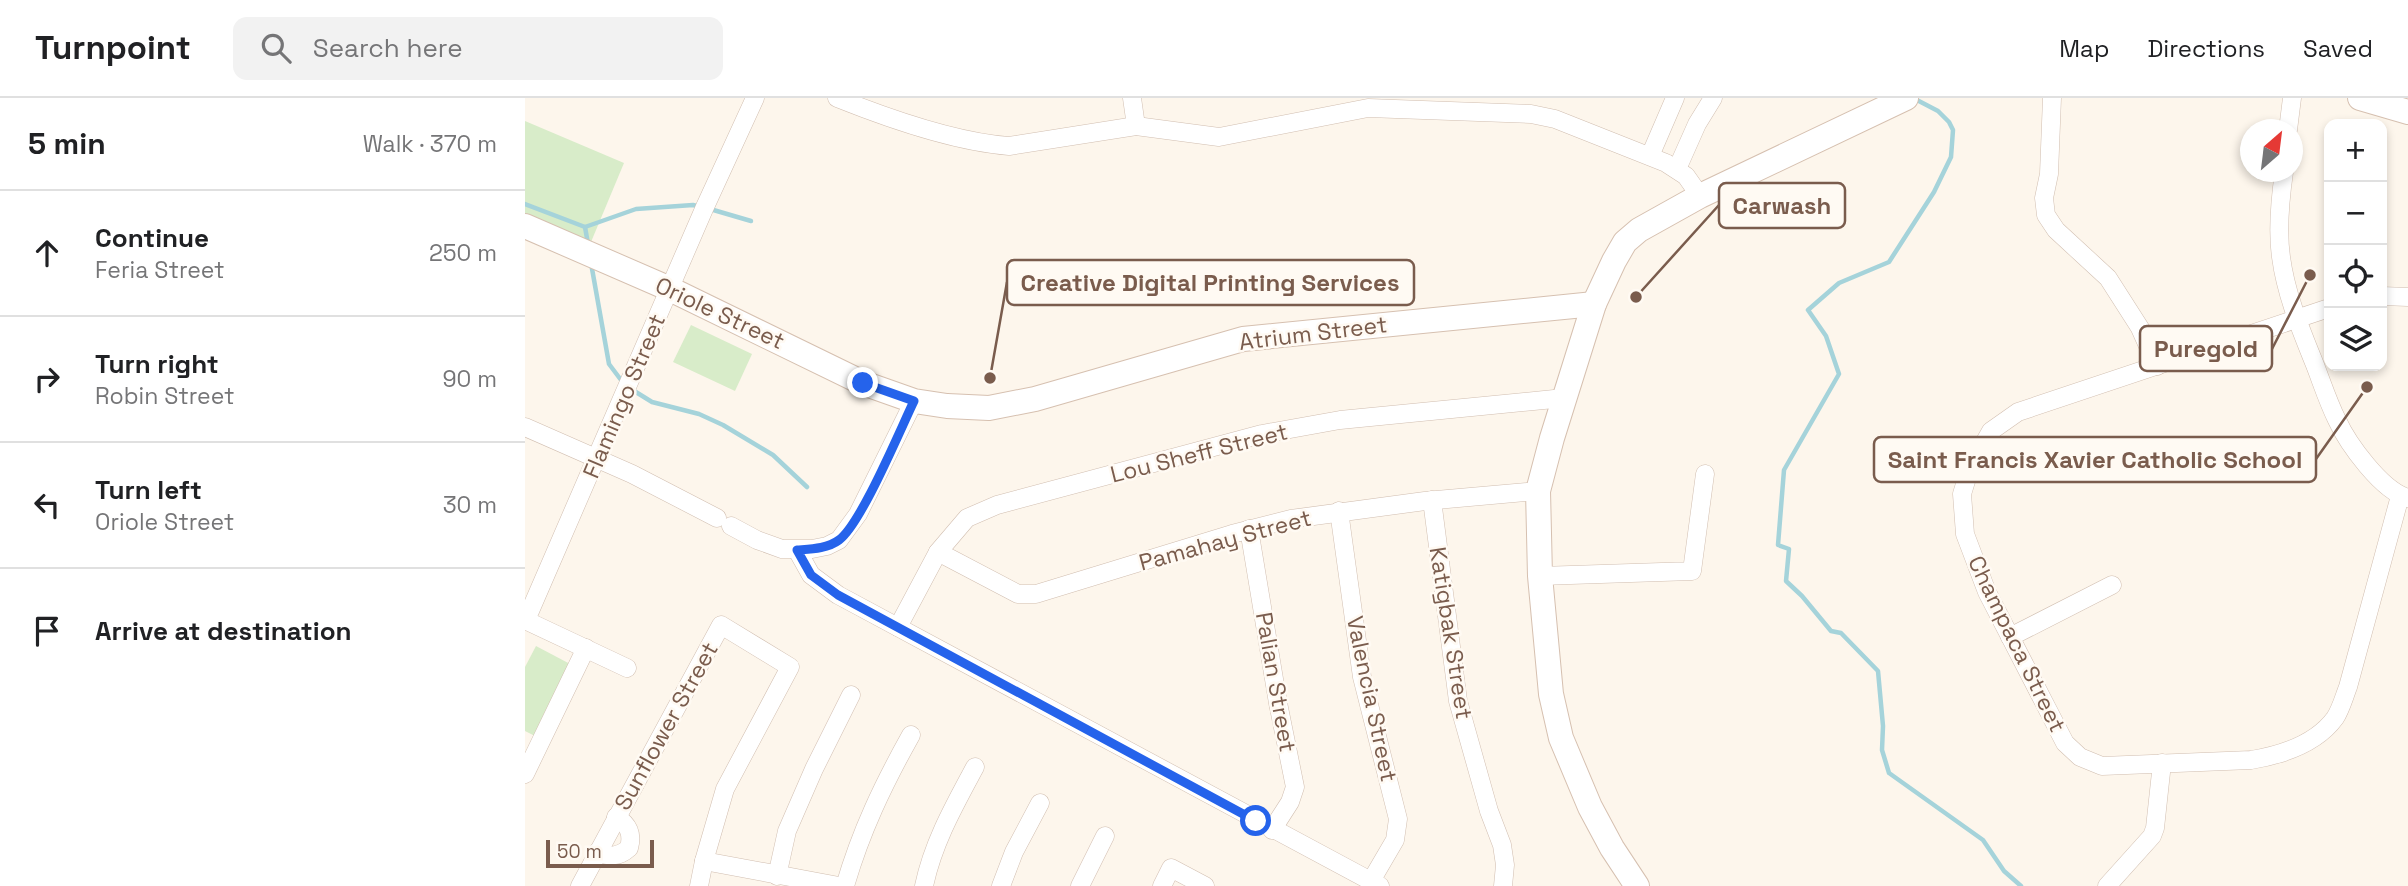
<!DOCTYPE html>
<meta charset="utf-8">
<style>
:root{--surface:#fff;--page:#f2f2f2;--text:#202124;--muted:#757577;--line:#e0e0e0}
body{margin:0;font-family:"Space Grotesk",sans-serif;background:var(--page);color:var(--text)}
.controls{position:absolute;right:21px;top:21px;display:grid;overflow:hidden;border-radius:14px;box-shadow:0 4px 10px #0003}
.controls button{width:63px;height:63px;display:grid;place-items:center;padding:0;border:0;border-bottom:2px solid var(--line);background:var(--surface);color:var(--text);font:35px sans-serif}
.compass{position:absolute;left:1715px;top:21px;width:63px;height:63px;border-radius:50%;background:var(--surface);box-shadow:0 4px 10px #0003;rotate:28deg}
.scale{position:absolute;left:21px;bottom:18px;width:108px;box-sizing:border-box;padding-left:7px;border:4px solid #7a5c4d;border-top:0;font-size:19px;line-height:24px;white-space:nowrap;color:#7a5c4d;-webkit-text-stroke:5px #fffaf3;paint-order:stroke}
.stop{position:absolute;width:21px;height:21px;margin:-16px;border:5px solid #2563eb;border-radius:50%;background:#fff}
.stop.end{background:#2563eb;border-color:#fff;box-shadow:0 2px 7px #0008}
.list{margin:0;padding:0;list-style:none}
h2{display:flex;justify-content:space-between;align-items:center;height:91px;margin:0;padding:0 28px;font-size:30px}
h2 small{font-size:23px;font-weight:400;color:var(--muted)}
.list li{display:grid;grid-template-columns:46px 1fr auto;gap:21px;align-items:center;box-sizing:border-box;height:126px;padding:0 28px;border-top:2px solid var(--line)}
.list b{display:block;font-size:26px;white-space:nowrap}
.list p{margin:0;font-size:23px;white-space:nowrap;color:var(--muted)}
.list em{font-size:23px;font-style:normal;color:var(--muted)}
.icon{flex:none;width:38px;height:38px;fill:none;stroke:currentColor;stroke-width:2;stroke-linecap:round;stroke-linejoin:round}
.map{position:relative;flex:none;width:1883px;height:788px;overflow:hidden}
header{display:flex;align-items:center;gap:42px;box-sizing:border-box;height:98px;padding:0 35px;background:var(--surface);border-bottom:2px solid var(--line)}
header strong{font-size:33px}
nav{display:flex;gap:38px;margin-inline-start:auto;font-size:24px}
.search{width:490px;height:63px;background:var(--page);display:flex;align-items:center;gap:18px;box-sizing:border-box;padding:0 24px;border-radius:14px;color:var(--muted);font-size:26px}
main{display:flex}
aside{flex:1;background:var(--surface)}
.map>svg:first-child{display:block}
</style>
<header>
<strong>Turnpoint</strong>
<div class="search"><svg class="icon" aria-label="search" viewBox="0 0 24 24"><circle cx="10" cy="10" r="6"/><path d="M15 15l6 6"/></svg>Search here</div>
<nav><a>Map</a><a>Directions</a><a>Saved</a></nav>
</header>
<main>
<aside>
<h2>5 min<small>Walk · 370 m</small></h2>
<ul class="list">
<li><svg class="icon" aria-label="ahead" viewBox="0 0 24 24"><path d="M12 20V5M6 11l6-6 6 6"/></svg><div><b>Continue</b><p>Feria Street</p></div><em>250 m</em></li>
<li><svg class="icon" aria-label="right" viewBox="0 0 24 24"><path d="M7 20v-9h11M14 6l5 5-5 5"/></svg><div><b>Turn right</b><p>Robin Street</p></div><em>90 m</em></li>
<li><svg class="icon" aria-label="left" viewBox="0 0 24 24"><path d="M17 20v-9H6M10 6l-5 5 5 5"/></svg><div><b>Turn left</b><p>Oriole Street</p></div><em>30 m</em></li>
<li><svg class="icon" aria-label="arrive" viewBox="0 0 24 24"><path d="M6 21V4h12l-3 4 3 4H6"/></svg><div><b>Arrive at destination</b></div></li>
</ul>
</aside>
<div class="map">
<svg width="1883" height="788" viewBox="0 0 1883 788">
<rect width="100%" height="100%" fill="#fdf6ec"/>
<!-- green -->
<g fill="#d8ecc9">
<polygon points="0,23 99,65 66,144 0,116"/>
<polygon points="166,227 227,256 210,293 148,264"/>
<polygon points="11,548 47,567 10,638 0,633 0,569"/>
</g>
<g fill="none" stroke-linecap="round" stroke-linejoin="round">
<!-- stream -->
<g stroke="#a5d3da" stroke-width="4.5">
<polyline points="1390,1 1413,13 1424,24 1428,32 1426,59 1409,94 1364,164 1314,185 1283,212 1301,238 1314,276 1259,372 1253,447 1264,451 1261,483 1277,498 1306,533 1316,535 1353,573 1358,628 1357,652 1364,675 1458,742 1479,773 1496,788"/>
<polyline points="0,106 60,129 111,111 168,107 176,109"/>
<polyline points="185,111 226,123"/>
<polyline points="60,129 63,146"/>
<polyline points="66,165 84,266 99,286"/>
<polyline points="106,291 127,304 174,316 198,327 248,357 282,389"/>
</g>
<!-- street casing -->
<g stroke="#d1beb0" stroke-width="19">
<g id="street">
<path d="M 312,0 C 362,20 430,44 484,48 L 611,28 L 694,39 L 843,10 L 1006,16 L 1030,21 L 1141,65 L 1161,78 L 1175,98"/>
<polyline points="607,0 611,28"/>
<polyline points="1527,0 1524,76 1519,100 1521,117 1531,132 1583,180 1615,230 1632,268"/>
<polyline points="1763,32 1767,0"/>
<polyline points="1125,58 1150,0"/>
<polyline points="1152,71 1172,26 1188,0"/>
<path d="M 1759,74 C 1755,102 1752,131 1756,159 C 1761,197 1776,232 1790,267 C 1797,285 1803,304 1812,322 C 1823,346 1857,393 1883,400"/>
<polyline points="1857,198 1883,199"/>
<path d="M 1804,210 L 1493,314 L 1466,333 L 1445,370 L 1437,396 L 1440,436 L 1462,494 L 1540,645 L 1555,659 L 1577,668 L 1726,662 C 1756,657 1791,646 1810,620 C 1816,611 1819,599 1823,589 L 1875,398"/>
<polyline points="0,329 107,376 192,420"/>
<polyline points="907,402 933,603 964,713 977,747 980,767 978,788"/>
<polyline points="814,413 837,579 873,721 870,742 846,783"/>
<polyline points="206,428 232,442 257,451 287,451 302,448 314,442 333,416 389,303"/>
<polyline points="724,431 753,605 770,689 765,704 747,732"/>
<polyline points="272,452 286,477 313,497 855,788"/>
<polyline points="413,454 493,496 511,496 707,436 766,421 900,403 1013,393"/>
<polyline points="1015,478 1167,473 1180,376"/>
<polyline points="0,519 5,513 179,111 230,0"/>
<polyline points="0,522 102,570"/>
<polyline points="373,529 413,454 442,420 472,407 737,336 815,322 1039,300"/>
<polyline points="1485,539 1587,487"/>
<polyline points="0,676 61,550"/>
<path d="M 71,755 C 84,758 93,760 104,750 C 108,735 103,726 91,719"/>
<polyline points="179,763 314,788"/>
<polyline points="252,778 262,733 289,671 326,597"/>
<polyline points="55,788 196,527 265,569 200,691 179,763 174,788"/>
<path d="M 320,788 C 336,733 358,687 386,637"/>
<path d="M 399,788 C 408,745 429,708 450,669"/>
<polyline points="476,788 489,754 515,705"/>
<polyline points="555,788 580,738"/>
<polyline points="637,788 646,770 680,788"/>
<polyline points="1582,788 1627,738 1630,730 1637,665"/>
</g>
</g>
<!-- secondary casing -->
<g stroke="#d6c0b0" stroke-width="26">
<g id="secondary">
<polyline points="1835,0 1883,14"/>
<polyline points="0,128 145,191 338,285 389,303 422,308 464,310 510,301 718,241 1069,206"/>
<polyline points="1112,788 1087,750 1065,709 1036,640 1026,596 1015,478 1013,393 1027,340 1069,206 1089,163 1100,144 1114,132 1175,98 1381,0"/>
</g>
</g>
<!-- street -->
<use href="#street" stroke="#fff" stroke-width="18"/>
<!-- secondary -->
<use href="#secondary" stroke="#fff" stroke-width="24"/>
</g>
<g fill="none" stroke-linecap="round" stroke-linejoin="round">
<!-- route -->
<path stroke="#2563eb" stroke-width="9" d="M 338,285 L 389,303 C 375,332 336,426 314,442 C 302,451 285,451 272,452 L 286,477 L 313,497 L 731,723"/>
</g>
<g text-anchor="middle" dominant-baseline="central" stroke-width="5" stroke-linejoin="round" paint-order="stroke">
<!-- street labels -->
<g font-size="23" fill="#7a5c4d" stroke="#fffaf3">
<text transform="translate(195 215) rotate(25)">Oriole Street</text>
<text transform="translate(788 235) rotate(-7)">Atrium Street</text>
<text transform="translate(99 298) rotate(-67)">Flamingo Street</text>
<text transform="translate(674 355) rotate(-14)">Lou Sheff Street</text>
<text transform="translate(700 442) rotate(-15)">Pamahay Street</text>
<text transform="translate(926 535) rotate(81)">Katigbak Street</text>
<text transform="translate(1492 546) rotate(64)">Champaca Street</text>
<text transform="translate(751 584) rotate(80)">Palian Street</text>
<text transform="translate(847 601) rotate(78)">Valencia Street</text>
<text transform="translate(141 628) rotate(-61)">Sunflower Street</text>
</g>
</g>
<!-- callouts -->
<path fill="none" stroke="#7a5c4d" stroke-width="2.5" d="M1111 199L1194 107M465 280L482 184M1785 177L1747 251M1842 289L1791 361"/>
<g fill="#7a5c4d" stroke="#fffaf3" stroke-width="2.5">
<circle cx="1111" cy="199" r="7"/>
<circle cx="465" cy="280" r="7"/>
<circle cx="1785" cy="177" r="7"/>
<circle cx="1842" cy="289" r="7"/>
</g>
<g fill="#fffaf3" stroke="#7a5c4d" stroke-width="2.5">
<rect x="1194" y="85" width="126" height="45" rx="7"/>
<rect x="482" y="162" width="407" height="45" rx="7"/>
<rect x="1615" y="228" width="132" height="45" rx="7"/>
<rect x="1349" y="339" width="442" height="45" rx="7"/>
</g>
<g font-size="24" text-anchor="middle" font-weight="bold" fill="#7a5c4d">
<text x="1257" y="116">Carwash</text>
<text x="685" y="193">Creative Digital Printing Services</text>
<text x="1681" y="259">Puregold</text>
<text x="1570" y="370">Saint Francis Xavier Catholic School</text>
</g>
</svg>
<div class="controls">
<button>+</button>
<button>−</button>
<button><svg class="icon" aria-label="locate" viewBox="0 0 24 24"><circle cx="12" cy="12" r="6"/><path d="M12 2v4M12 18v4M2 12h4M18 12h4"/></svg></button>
<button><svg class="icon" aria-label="layers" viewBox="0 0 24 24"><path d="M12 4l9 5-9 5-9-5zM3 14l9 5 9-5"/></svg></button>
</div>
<svg class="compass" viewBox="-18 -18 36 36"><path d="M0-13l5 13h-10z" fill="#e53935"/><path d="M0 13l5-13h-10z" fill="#757577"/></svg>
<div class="scale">50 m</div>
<div class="stop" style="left:731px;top:723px"></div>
<div class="stop end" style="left:338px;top:285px"></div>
</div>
</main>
